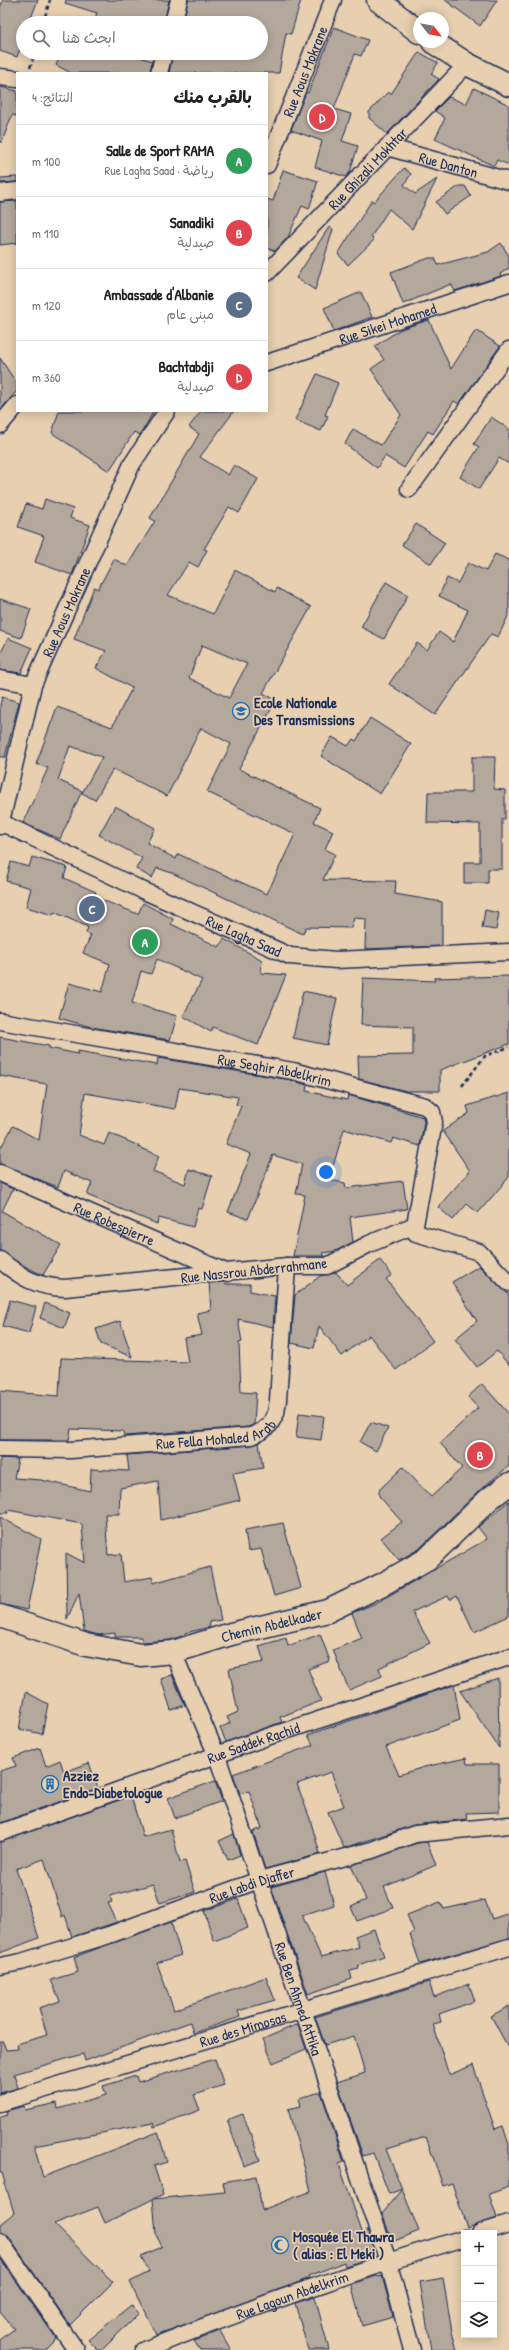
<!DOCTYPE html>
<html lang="ar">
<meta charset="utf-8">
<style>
:root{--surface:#fff;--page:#f6f6f6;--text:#222;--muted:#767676;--line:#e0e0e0;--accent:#1f6fb2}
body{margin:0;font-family:"Patrick Hand","Playpen Sans Arabic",sans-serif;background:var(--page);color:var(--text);direction:rtl}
.controls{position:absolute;right:12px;bottom:12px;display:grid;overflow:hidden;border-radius:0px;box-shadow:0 2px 10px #0003}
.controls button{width:36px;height:36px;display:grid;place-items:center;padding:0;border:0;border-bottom:1px solid var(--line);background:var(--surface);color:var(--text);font:20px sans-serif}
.compass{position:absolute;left:413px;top:12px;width:36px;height:36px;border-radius:50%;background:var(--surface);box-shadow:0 2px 10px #0003;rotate:121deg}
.you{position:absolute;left:326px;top:1172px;width:14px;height:14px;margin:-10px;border:3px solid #fff;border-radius:50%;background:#1a73e8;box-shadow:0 0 0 6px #1a73e833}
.badge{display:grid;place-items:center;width:26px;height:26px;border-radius:50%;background:var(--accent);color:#fff;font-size:13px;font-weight:700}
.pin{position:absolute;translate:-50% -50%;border:2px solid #fff;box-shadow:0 1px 4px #0006}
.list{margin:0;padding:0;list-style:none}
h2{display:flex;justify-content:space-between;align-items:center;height:52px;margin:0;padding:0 16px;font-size:17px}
h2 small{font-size:13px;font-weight:400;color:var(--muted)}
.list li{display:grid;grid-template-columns:26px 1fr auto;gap:12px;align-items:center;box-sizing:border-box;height:72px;padding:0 16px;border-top:1px solid var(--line)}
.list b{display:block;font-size:15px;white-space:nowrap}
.list p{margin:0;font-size:13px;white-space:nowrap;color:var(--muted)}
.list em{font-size:13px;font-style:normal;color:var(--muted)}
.icon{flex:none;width:22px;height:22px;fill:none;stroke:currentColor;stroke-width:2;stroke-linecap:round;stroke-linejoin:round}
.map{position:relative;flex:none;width:509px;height:2350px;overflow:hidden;direction:ltr}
.search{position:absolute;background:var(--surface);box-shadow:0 2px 10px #0003;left:16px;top:16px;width:252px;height:44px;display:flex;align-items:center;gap:10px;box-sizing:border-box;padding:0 14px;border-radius:22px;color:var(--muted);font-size:15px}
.panel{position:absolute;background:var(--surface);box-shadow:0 2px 10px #0003;left:16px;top:72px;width:252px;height:340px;border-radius:0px;direction:rtl}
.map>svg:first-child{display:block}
</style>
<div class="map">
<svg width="509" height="2350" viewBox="0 0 509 2350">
<rect width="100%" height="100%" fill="#e7cfaf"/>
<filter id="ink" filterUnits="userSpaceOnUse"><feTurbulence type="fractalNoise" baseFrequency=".025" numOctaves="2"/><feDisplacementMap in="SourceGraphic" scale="8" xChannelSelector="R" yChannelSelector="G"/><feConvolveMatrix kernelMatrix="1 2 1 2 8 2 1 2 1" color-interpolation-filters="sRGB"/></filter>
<g filter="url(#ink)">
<!-- building -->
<g fill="#b4a79b" stroke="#1b2f5e" fill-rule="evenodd">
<polygon points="3,0 38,0 29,23 23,23 23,40 17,57 0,51 0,8"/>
<polygon points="66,0 169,0 164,23 93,23 97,13 65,3"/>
<polygon points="188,0 301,0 291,34 286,33 279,73 169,73 173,53 261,53 261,23 183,23"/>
<polygon points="445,0 497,0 480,26"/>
<polygon points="334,27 368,40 361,56 355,54 334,109 351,114 342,141 358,146 350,172 346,177 315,167 322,141 291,130 306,92 308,93"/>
<polygon points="419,52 438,63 431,74 439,79 387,134 369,118 369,112 388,92 391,94"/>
<polygon points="62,53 128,53 152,61 150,73 71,73 56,65"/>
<polygon points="0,87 17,91 17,116 12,115 2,142 0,142"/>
<polygon points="474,88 509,105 509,165 497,160 494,166 435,139 445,118 435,111 449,97 466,104"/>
<polygon points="404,168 411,174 404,185 415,194 437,179 412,229 389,209 371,237 374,240 348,265 338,254 372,200 374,202"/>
<polygon points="283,170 318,181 309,209 302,206 288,237 275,251 267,248 267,199 273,201"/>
<polygon points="17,177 17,182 0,183 0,178"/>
<polygon points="459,186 465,186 471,196 445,214 436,202"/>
<polygon points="17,201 17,243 0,245 0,202"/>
<polygon points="329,227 333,229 315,290 296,278"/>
<polygon points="501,243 509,256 509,268 500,274 501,276 455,291 451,284 403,304 391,272 429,258 435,258 438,265 488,252"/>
<polygon points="361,292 372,317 334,331 324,308"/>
<polygon points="429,320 451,369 476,330 500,346 459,404 454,401 433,434 428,431 404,468 385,456 377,468 345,444 353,429 381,445 401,415 371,369 384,360 375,346 401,329"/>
<polygon points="0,358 17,384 17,391 0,410"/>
<polygon points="317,374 338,383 325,415 328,416 321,431 295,420"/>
<polygon points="59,411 154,411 140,435 134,432 109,471 52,433"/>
<path d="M 201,411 L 234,411 L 200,457 L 228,475 L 234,465 L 258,479 L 239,513 L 229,507 L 204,549 L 207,550 L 198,567 L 189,562 L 168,595 L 213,614 L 235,570 L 275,592 L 277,588 L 311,607 L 263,693 L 276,700 L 239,769 L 320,808 L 314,822 L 333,831 L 325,849 L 335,854 L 323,880 L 396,881 L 395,894 L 442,902 L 442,946 L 365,949 L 366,919 L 354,918 L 351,928 L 306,927 L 303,934 L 172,873 L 157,868 L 152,878 L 136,869 L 142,858 L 99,835 L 115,806 L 155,828 L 147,843 L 176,859 L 178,854 L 267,894 L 295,834 L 207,792 L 231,744 L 201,728 L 167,796 L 113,769 L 95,800 L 82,793 L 102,757 L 70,746 L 58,780 L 82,791 L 60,839 L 23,823 L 48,768 L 36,764 L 57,707 L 112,727 L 132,688 L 96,668 L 106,651 L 74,639 L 94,587 L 98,589 L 114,559 L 127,566 L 155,521 L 150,518 L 199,434 L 189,427 ZM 202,645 L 247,664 L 229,698 L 189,678 Z"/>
<polygon points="491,417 509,429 509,464 499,458 479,489 460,477 479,447 474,444"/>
<polygon points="45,499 73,509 70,518 90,525 72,575 35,562 44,536 18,527 26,504 42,509"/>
<polygon points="416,524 445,543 431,564 402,545"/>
<polygon points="495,554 509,560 509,614 498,637 491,634 435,715 389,684 417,643 427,650 439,632 453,642 468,610 439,596 447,578 458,583 468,563 486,571"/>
<polygon points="386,582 408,595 384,639 361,627"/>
<polygon points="0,599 31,609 21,638 0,631"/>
<polygon points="8,638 32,648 21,673 0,670 0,655"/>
<polygon points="2,697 19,702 5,757 0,757 0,705"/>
<polygon points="370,718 411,744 380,794 321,756 332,737 348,746 353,739 356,741"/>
<polygon points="472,757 495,757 494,789 505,790 505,819 502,819 502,869 488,869 488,883 464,883 464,862 480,862 480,824 427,823 428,792 472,792"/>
<polygon points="32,857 67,867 64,878 96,892 94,897 138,914 143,903 173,919 171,924 219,947 224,939 262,960 261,973 286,975 258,1045 213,1027 211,1032 183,1016 202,980 157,959 151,974 141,971 132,1003 177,1016 170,1040 91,1027 59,1018 69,983 102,992 110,964 83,953 91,935 86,933 88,927 54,912 53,915 26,907 31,888 6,881 11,862 29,867"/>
<polygon points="485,910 499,913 496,930 482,928"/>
<polygon points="509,976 509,1044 440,1070 440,1091 406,1091 359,1079 358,1056 413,1055 413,1027 361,1025 363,978 435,981 434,978"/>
<polygon points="303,991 337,998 327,1045 293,1038"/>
<polygon points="0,1037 49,1046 49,1048 78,1054 78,1051 157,1065 158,1058 291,1080 307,1085 306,1091 347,1100 348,1095 423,1117 424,1122 420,1146 393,1138 391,1143 344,1129 329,1180 345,1183 346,1188 403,1181 407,1209 350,1217 353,1242 336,1251 322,1253 325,1256 293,1256 305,1195 296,1194 302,1164 273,1155 248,1219 228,1212 251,1154 226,1144 241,1106 236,1105 238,1097 179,1088 175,1109 85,1093 79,1135 104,1145 109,1133 139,1146 138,1147 159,1156 153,1171 185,1184 189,1169 212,1176 202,1209 198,1208 193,1227 159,1218 157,1224 87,1195 92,1183 64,1171 58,1187 0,1164 0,1149 13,1126 39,1140 47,1084 0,1076"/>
<polygon points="509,1093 509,1177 478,1213 467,1204 453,1220 438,1207 470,1171 443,1131 469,1113 467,1106"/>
<polygon points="0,1183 13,1189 2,1211 61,1245 43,1275 28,1268 0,1251"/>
<polygon points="380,1260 392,1275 386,1279 433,1341 396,1370 369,1335 342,1356 319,1326 314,1348 291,1343 295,1295 320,1276 336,1272 347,1285"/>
<polygon points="479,1266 509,1295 509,1365 497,1351 477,1367 455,1339 477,1321 452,1282"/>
<polygon points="224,1282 226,1284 250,1284 250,1291 275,1296 273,1327 238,1319 242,1342 239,1343 241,1392 256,1393 254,1424 249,1427 124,1436 123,1431 71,1429 69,1440 0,1440 0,1391 59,1396 61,1358 188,1362 184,1338 202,1335 197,1313 211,1310 209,1283"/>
<polygon points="10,1300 36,1307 29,1333 3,1326"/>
<polygon points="45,1303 70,1313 64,1328 40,1318"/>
<polygon points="120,1321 132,1357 101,1344 96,1329"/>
<polygon points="482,1384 509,1414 509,1466 480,1490 419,1549 399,1560 381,1538 402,1522 379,1496 379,1490 403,1467 431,1497 462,1468 440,1443 478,1408 468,1397"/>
<polygon points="299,1413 324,1416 321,1440 296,1437"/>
<polygon points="371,1422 388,1428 376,1451 360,1442"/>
<polygon points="259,1443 263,1468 233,1473 240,1500 161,1520 158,1481 120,1488 119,1514 105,1514 108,1555 121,1554 124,1582 152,1577 153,1583 210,1567 221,1620 209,1622 210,1627 185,1633 185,1635 171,1640 142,1642 141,1637 115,1637 115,1633 98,1635 84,1631 79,1593 67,1619 66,1553 85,1563 82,1524 8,1510 8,1513 0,1513 0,1458 18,1459 14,1478 41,1480 90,1491 91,1469 129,1471 127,1455 252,1445"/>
<polygon points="509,1501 509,1616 474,1632 457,1596 450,1600 448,1596 412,1612 430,1643 379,1668 382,1676 349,1690 333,1650 362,1638 352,1613 376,1603 487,1539 478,1527"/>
<polygon points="0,1517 41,1539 27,1610 0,1604"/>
<polygon points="283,1523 301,1588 274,1596 261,1549 248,1551 245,1530"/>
<polygon points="320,1634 330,1661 308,1669 321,1701 280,1717 282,1722 226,1742 220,1728 230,1723 227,1717 238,1712 229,1669 264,1662 259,1646 286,1638 288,1646"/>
<polygon points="172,1675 185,1705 171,1710 161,1679"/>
<polygon points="498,1678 499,1748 460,1691"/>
<polygon points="454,1685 460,1720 386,1747 399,1775 424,1767 466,1758 467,1764 499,1764 499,1812 466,1813 467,1819 414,1825 344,1848 328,1812 344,1806 331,1772 297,1784 310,1819 320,1854 265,1869 253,1832 262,1828 249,1791 240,1794 233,1774 313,1745 308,1735"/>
<polygon points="26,1692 48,1704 42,1734 19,1729"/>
<polygon points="40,1748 46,1766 60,1760 64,1772 89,1763 98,1788 0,1823 0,1771 16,1766 13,1758"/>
<polygon points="215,1781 222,1801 175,1818 168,1798"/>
<polygon points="131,1796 143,1837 171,1829 180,1862 185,1861 195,1892 160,1903 153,1884 110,1896 112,1902 108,1903 117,1922 72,1937 65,1915 62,1917 44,1859 16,1869 39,1938 0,1953 0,1842"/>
<polygon points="234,1834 240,1855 228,1860 219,1841"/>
<polygon points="427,1842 436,1865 384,1887 393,1908 357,1921 351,1907 366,1900 351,1865 417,1843"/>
<polygon points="325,1872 334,1905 302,1915 321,1957 359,1947 355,1936 374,1929 384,1956 358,1965 359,1969 350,1971 352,1979 308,1994 271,1887"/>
<polygon points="238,1899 248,1928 214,1941 204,1911"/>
<polygon points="485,1900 492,1919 509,1913 509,1938 420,1964 410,1934 414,1932 407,1915 440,1902 444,1909"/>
<polygon points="171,1922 181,1955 157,1963 174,2010 266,1977 275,2000 238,2011 240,2017 193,2033 190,2022 85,2061 83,2054 14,2074 18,2088 0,2093 0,2042 3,2042 6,2050 18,2049 17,2044 47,2035 39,2008 60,2001 51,1980 78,1972 74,1957"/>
<polygon points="429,1982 434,1997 469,1984 475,2001 439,2014 441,2022 433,2024 449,2075 473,2065 495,2129 503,2126 509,2145 509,2187 489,2194 497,2218 467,2228 452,2183 443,2186 426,2137 386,2149 402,2189 389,2194 373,2153 363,2156 337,2082 365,2073 354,2036 325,2045 315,2017"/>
<polygon points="509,2006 509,2049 491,2016"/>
<polygon points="298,2024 306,2049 273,2063 263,2039"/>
<polygon points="215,2059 224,2085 194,2095 200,2110 154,2127 153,2123 34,2146 43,2177 158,2132 167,2162 154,2166 163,2194 105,2223 98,2207 54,2224 113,2282 70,2325 8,2236 0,2232 0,2224 14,2213 2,2173 0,2173 0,2117 7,2115 6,2111 24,2106 25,2110 57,2103 58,2109 106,2095 103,2086 136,2076 138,2082"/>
<polygon points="321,2092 344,2162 339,2164 363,2235 367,2230 374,2249 369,2251 371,2258 345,2266 344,2262 309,2276 310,2278 156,2335 130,2282 149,2272 141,2256 162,2247 156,2234 153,2199 225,2192 223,2182 256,2176 262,2210 311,2191 288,2109 301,2106 299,2098"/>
<polygon points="243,2114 260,2160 244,2166 227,2120"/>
<polygon points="402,2189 419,2231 392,2242 382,2213"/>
<polygon points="0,2258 56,2338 44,2350 0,2350 0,2340 14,2329 0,2312"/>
<polygon points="377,2276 378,2277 382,2276 393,2317 362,2326 351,2284"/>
<polygon points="443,2278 452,2332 457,2350 431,2350 420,2282"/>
<polygon points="315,2297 329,2350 308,2350 295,2303"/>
<polygon points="131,2305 139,2313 102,2350 98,2350 88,2340"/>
<polygon points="220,2331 231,2350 200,2350 194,2341"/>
</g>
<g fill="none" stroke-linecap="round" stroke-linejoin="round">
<!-- street casing -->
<g stroke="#1b2f5e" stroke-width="19">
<g id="street">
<polyline points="173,23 179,0"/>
<polyline points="159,73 164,53"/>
<polyline points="0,77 17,79"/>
<path id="s1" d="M 387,147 L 509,181"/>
<path id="s2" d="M 267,165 L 333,0"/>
<polyline points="0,193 17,191"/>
<path id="s3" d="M 267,273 L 467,64"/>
<path id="s4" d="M 267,363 L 509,283"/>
<polyline points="0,425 17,405"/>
<polyline points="409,489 509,350"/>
<polyline points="0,679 33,685"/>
<path id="s5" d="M 0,822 L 142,890 L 290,956 L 336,960 L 509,952"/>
<path id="s6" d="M 0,826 L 33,685 L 132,464 L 167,411"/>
<path id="s7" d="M 0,1021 L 293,1071 L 425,1106 L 432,1112 L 434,1122 L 415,1225"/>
<path id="s8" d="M 0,1173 L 228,1273"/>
<path d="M 0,1260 C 22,1278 37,1287 65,1288 L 287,1266 L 327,1266 L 369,1244 L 415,1225 L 416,1233 L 479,1252 L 509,1283"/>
<path id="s9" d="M 0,1449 L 71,1450 L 251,1436 L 262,1431 L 270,1424 L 276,1413 L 278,1400 L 287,1266"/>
<path id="s10" d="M 173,1652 L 217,1756 L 388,2261 L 412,2350"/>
<path id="s11" d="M 0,1833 L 264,1738 L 509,1657"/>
<path id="s12" d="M 0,1966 L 21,1962 L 109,1935 L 259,1880 L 372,1850 L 415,1834 L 509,1825"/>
<path id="s13" d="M 0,2103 L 509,1947"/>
<polyline points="480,2233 509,2224"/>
<polyline points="0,2241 76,2350"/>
<path id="s14" d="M 144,2350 C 249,2308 356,2271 464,2238"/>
</g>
</g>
<!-- secondary casing -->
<g stroke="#1b2f5e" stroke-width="25">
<g id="secondary">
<polyline points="378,0 419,32"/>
<polyline points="433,42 467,64 509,85"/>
<path id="s15" d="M 0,1616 L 86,1645 L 141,1655 L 173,1652 L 231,1634 L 328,1611 L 383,1584 L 427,1559 L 489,1499 L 509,1484"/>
</g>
</g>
<!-- path -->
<g stroke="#1b2f5e" stroke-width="2.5" stroke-dasharray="4 3" stroke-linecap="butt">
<polyline points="43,23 50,0"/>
<polyline points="30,68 35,53"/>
<polyline points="462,1086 485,1056 509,1047"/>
</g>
<!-- street -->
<use href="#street" stroke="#e7cfaf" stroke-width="16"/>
<!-- secondary -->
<use href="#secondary" stroke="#e7cfaf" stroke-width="22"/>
</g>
</g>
<!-- icons -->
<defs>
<g id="school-ring" transform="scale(0.9)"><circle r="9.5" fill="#e7cfaf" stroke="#1f6fb2" stroke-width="1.5"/><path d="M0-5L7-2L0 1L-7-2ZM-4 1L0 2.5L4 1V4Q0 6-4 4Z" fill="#1f6fb2"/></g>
<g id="building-ring" transform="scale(0.9)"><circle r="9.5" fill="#e7cfaf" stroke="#1f6fb2" stroke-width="1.5"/><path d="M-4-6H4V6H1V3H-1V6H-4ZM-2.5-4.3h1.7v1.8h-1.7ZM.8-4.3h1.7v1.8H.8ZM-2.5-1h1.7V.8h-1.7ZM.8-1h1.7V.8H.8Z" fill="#1f6fb2"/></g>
<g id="mosque-ring" transform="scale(0.9)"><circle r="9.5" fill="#e7cfaf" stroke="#1f6fb2" stroke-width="1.5"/><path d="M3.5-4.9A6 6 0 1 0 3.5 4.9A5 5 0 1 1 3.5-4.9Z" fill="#1f6fb2"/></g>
</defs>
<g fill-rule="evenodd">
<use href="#school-ring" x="241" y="711"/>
<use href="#building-ring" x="50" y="1784"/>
<use href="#mosque-ring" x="280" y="2245"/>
</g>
<g text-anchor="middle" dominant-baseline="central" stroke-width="3.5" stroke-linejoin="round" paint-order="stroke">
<!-- street labels -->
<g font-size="15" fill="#1b2f5e" stroke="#e7cfaf">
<text stroke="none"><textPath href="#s2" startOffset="101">Rue Aous Mokrane</textPath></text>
<text stroke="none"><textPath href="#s1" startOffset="64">Rue Danton</textPath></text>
<text stroke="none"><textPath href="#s3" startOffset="145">Rue Ghizali Mokhtar</textPath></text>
<text stroke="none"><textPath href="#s4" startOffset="127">Rue Sikei Mohamed</textPath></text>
<text stroke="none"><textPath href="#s6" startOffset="225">Rue Aous Mokrane</textPath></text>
<text stroke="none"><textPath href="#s5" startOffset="269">Rue Lagha Saad</textPath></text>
<text stroke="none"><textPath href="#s7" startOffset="279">Rue Seghir Abdelkrim</textPath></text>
<text stroke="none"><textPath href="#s8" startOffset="125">Rue Robespierre</textPath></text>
<text transform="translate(254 1270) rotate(-6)">Rue Nassrou Abderrahmane</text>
<text stroke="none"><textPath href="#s9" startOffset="217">Rue Fella Mohaled Arab</textPath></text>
<text stroke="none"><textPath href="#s15" startOffset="281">Chemin Abdelkader</textPath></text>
<text stroke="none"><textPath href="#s11" startOffset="269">Rue Saddek Rachid</textPath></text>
<text stroke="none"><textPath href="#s12" startOffset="265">Rue Labdi Djaffer</textPath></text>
<text stroke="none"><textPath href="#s10" startOffset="369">Rue Ben Ahmed Attika</textPath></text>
<text stroke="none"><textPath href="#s13" startOffset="254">Rue des Mimosas</textPath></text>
<text stroke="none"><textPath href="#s14" startOffset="158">Rue Lagoun Abdelkrim</textPath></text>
</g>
<!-- poi labels -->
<g font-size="15" font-weight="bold" fill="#1b2f5e" stroke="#e7cfaf" text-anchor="start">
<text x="254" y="702">Ecole Nationale<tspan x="254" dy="17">Des Transmissions</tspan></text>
<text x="63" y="1775">Azziez<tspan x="63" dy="17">Endo-Diabetologue</tspan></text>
<text x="293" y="2236">Mosquée El Thawra<tspan x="293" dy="17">( alias : El Meki )</tspan></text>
</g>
</g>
</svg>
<div class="controls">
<button>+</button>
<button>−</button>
<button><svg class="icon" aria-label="layers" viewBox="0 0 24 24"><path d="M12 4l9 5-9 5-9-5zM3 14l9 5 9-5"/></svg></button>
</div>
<svg class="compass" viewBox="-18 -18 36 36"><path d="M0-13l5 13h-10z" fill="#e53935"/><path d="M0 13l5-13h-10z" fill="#767676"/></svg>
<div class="you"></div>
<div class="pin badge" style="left:145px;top:942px;background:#2e9e5b">A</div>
<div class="pin badge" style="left:480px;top:1455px;background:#e0444e">B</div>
<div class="pin badge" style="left:92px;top:909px;background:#5c6f8a">C</div>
<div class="pin badge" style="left:322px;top:117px;background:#e0444e">D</div>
<div class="search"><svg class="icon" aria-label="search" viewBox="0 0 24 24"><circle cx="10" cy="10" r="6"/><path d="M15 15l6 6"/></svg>ابحث هنا</div>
<section class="panel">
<h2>بالقرب منك<small>النتائج: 4</small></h2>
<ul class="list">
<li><span class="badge" style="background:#2e9e5b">A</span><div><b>Salle de Sport RAMA</b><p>رياضة · Rue Lagha Saad</p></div><em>100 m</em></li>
<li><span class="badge" style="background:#e0444e">B</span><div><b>Sanadiki</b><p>صيدلية</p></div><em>110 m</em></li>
<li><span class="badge" style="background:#5c6f8a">C</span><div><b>Ambassade d'Albanie</b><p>مبنى عام</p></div><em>120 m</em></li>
<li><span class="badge" style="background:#e0444e">D</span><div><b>Bachtabdji</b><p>صيدلية</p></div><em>360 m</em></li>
</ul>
</section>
</div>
